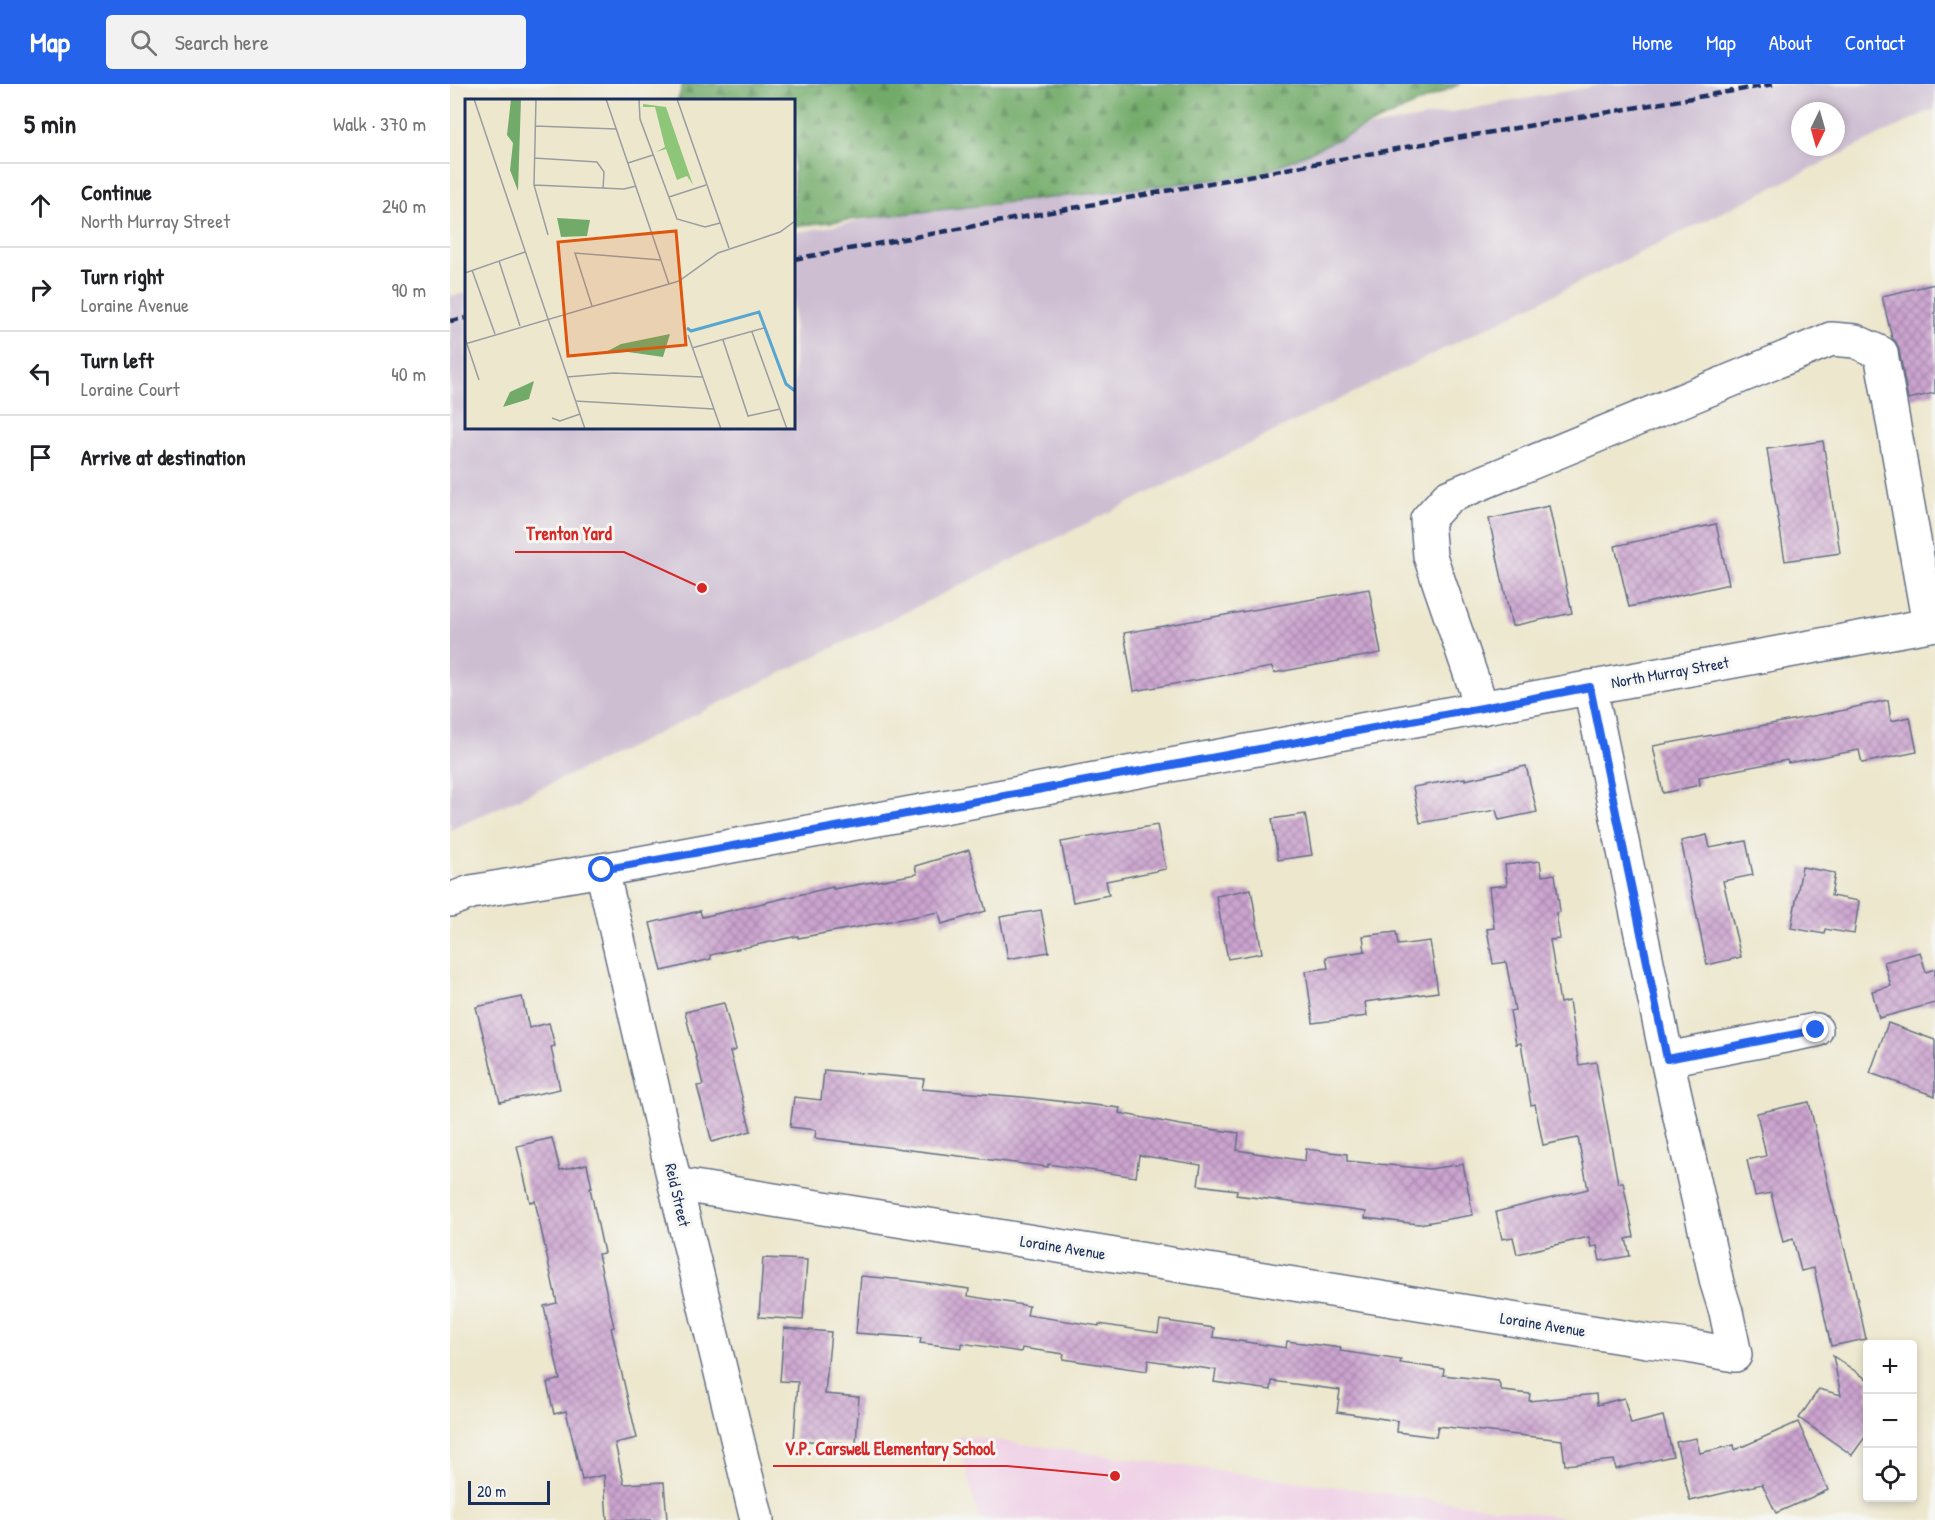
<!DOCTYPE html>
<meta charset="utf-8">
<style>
:root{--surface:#fff;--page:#f2f2f2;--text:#202124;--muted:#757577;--line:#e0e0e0;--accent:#2563eb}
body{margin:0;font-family:"Patrick Hand",sans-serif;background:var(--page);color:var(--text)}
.controls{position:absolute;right:18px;bottom:18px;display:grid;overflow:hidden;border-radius:6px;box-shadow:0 3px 9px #0003}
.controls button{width:54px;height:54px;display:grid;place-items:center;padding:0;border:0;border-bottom:2px solid var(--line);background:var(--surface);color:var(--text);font:30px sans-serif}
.compass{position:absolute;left:1341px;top:18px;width:54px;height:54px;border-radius:50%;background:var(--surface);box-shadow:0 3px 9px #0003;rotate:185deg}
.scale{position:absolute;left:18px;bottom:15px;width:82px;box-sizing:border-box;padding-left:6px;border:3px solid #1b2f5e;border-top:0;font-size:16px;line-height:21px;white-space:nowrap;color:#1b2f5e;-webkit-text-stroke:4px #f6f6f2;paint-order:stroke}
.stop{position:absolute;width:18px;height:18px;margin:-14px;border:4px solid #2563eb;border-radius:50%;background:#fff}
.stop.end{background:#2563eb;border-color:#fff;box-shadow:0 2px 6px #0008}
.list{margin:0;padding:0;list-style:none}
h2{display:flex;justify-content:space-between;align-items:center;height:78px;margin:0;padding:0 24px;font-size:26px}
h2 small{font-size:20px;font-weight:400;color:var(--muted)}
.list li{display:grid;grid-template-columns:39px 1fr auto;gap:18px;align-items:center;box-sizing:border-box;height:84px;padding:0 24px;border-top:2px solid var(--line)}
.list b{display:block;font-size:22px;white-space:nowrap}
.list p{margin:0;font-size:20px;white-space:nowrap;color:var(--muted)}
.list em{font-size:20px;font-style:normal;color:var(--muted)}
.icon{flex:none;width:33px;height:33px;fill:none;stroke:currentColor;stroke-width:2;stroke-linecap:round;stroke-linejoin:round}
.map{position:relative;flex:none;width:1485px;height:1436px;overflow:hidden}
header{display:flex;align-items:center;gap:36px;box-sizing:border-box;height:84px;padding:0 30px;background:var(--accent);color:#fff}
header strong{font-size:28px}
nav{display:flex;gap:33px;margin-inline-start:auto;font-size:21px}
.search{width:420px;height:54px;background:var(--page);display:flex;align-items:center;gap:15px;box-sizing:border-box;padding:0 21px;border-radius:6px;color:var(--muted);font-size:22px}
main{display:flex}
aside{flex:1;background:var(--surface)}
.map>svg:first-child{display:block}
</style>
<header>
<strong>Map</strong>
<div class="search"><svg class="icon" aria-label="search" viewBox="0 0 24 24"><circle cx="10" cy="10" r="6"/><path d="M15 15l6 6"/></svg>Search here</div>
<nav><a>Home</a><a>Map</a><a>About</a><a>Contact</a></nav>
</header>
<main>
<aside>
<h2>5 min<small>Walk · 370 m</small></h2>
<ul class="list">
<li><svg class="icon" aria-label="ahead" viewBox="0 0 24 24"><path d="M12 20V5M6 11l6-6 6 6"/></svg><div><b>Continue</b><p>North Murray Street</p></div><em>240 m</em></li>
<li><svg class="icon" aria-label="right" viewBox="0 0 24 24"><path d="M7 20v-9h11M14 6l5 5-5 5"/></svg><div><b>Turn right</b><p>Loraine Avenue</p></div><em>90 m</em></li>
<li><svg class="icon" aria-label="left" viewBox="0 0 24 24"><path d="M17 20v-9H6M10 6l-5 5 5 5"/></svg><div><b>Turn left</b><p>Loraine Court</p></div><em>40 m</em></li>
<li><svg class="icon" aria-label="arrive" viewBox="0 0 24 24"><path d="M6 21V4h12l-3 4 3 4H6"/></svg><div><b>Arrive at destination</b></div></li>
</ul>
</aside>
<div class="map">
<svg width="1485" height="1436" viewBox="0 0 1485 1436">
<defs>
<pattern id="forest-firs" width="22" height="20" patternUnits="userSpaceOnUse" patternTransform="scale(1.5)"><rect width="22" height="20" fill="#72ab69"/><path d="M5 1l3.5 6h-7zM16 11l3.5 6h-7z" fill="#5d8c5a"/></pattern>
<pattern id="building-cross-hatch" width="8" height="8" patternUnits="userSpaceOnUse" patternTransform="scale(1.5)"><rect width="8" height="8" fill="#cca4cf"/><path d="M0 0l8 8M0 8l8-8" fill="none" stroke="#a586ab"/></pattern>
</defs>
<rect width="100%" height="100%" fill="#f6f6f2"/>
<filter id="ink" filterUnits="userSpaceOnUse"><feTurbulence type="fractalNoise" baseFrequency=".0167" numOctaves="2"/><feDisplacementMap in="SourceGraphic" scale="12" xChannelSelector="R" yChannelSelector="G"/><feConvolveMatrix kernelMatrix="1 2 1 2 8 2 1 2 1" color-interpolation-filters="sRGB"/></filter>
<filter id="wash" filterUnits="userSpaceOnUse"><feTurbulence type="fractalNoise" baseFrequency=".008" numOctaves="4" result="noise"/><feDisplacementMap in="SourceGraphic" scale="24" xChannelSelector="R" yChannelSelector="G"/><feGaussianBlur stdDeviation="1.35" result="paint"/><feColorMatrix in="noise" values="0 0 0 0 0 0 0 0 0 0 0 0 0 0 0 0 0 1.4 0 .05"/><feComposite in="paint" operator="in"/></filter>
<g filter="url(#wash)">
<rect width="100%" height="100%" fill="#ede7ce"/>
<!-- built -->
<polygon fill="#efd0e6" points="507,1351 1116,1434 1117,1436 529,1436"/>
<!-- railway -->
<path fill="#cdbed2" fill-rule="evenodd" d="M 1156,0 L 1485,0 L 1485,26 L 1477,28 L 176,665 L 0,746 L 0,212 L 16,209 L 16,344 L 344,344 L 344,149 ZM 1350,27 L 1386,27 L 1386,63 L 1350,63 Z"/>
<!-- forest -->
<polygon fill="url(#forest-firs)" stroke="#466d64" stroke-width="1.5" points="233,0 1010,0 809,91 344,142 344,16 228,16"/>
<g id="blocks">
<!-- building -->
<g fill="url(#building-cross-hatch)">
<polygon points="1485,200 1485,309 1458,315 1449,266 1446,258 1442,254 1432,212"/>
<polygon points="1373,357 1390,469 1335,477 1317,365"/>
<polygon points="1099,422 1122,529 1062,542 1039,435"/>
<polygon points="1266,440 1279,500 1179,523 1165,462"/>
<polygon points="919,505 931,569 824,589 822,583 684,607 674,549"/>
<polygon points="1438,616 1441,637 1460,633 1467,668 1412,679 1409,666 1338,679 1337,676 1249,693 1250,701 1213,709 1203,662 1401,625 1401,624"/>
<polygon points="1076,682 1087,728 1049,736 1046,726 970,739 963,703 1015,694 1015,696"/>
<polygon points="855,730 862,771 828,776 822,735"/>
<polygon points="707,741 716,785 656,797 659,811 623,818 611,758"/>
<polygon points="1257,751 1260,764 1296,757 1303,791 1273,797 1291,873 1257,881 1231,757"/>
<polygon points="519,766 536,827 492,840 489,828 348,854 348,852 260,871 261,875 212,887 200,839 250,827 252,833 383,803 383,805 467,790 465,782"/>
<polygon points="1090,777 1092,792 1105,790 1110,828 1106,829 1110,855 1100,856 1110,919 1119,917 1129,981 1146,978 1168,1099 1173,1098 1184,1153 1176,1155 1180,1172 1150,1177 1147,1162 1141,1163 1139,1153 1067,1170 1063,1153 1052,1155 1046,1128 1138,1105 1128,1054 1093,1061 1085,1020 1081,1021 1071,959 1066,960 1060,927 1065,926 1056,878 1043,880 1037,845 1044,844 1039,803 1057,801 1055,781"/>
<polygon points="1352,783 1385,789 1381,812 1409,817 1404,850 1375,845 1374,850 1341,844"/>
<polygon points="801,805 812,869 778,875 766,812"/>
<polygon points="591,826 599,868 558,875 550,833"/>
<polygon points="946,848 948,861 980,857 988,908 915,918 917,932 863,939 856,887 878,884 876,873 915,867 913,852"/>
<polygon points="1470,868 1476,888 1485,885 1485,919 1429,934 1422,907 1441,902 1434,878"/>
<polygon points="72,913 79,944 99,939 105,962 101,963 110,1005 50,1018 26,923"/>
<polygon points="274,919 286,966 280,968 301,1047 262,1058 247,1002 253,1001 235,928"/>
<polygon points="1438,939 1485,956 1485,1012 1420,989"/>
<polygon points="374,986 474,995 472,1005 572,1013 670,1024 669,1029 730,1041 789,1049 787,1066 855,1077 856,1065 897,1070 897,1077 979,1085 1013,1080 1023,1131 969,1140 915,1134 916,1128 786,1111 787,1106 748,1101 751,1081 689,1071 686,1093 598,1080 598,1083 365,1054 366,1046 340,1043 344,1013 371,1016"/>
<polygon points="1359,1018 1381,1113 1400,1186 1401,1186 1416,1255 1381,1262 1364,1184 1351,1187 1343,1155 1333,1158 1321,1109 1305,1112 1297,1076 1316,1072 1307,1029"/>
<polygon points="102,1054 110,1086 137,1080 142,1104 140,1104 154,1169 148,1170 164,1243 161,1244 187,1354 165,1359 174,1400 214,1398 217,1436 157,1436 154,1391 132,1396 116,1327 104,1330 97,1299 110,1295 94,1222 107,1219 85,1117 80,1118 67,1062"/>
<polygon points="313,1174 357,1176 353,1236 309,1233"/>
<polygon points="411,1192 456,1196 519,1205 518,1212 579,1222 577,1231 649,1242 649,1240 708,1249 710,1236 764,1244 763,1253 836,1264 837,1257 891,1264 890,1267 951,1276 950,1279 994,1285 993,1291 1048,1297 1052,1307 1080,1310 1079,1317 1146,1310 1147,1321 1174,1314 1181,1340 1213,1332 1223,1372 1166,1385 1164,1376 1115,1381 1112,1356 988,1342 986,1353 947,1348 948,1337 887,1328 890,1306 822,1297 821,1306 764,1298 766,1286 698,1276 697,1287 613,1275 614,1270 572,1264 571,1268 512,1259 512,1264 470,1259 471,1254 406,1249"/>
<polygon points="334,1244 381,1248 375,1310 409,1313 406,1360 344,1356 348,1298 330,1297"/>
<polygon points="1383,1272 1418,1296 1418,1349 1402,1371 1349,1334 1369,1305 1391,1311"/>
<polygon points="1348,1338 1378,1406 1326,1429 1312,1400 1240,1417 1226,1358 1246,1354 1250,1369 1284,1361 1285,1366"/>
</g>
</g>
</g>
<g filter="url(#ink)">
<use href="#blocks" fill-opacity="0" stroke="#646f85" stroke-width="1.5"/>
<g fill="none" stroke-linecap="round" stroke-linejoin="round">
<!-- minor casing -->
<g stroke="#646f85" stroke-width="36">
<g id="minor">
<polyline points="1032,624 980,472 977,436 998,413 1381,255 1405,257 1431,269 1479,541"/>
<polyline points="152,786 225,1100 307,1436"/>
<polyline points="0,816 21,808 152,786 1485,540"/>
<polyline points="1217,975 1366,946"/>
<polyline points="225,1100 1197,1257 1238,1262 1285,1271 1276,1228 1267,1199 1217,975 1140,603"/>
</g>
</g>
<!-- minor -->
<use href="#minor" stroke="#fff" stroke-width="33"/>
<!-- rail -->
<g stroke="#1b2f5e" stroke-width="4.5" stroke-dasharray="9 4.5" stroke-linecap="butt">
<polyline points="344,175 995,56 1324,0"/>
<polyline points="0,237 16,234"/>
</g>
</g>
</g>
<g fill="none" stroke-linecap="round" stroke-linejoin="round" filter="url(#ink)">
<!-- route -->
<polyline stroke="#2563eb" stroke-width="8" points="152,786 1032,624 1140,603 1217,975 1366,946"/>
</g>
<g text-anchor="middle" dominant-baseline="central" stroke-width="6" stroke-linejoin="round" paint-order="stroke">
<!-- street labels -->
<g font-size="16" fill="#1b2f5e" stroke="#f6f6f2">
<text transform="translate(1220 588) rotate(-10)">North Murray Street</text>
<text transform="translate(228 1111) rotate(77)">Reid Street</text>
<text transform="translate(613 1163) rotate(9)">Loraine Avenue</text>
<text transform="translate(1093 1240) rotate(9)">Loraine Avenue</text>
</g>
</g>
<!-- overview -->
<g transform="translate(15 15)">
<rect width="330" height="330" fill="#ede7ce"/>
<path d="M 46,0 L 56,0 L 53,92 L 45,71 L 48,44 L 42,36 ZM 92,119 L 125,121 L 122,137 L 96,138 ZM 205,235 L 198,258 L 163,253 L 139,254 L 156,245 ZM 69,282 L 64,300 L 38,308 L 45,293 Z" fill="#72ab69"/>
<path d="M 178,5 L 201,8 L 228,86 L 222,77 L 212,81 L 201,50 L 191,53 L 200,48 L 190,8 L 178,8 Z" fill="#8ec679"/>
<path fill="none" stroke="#57a5d0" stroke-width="3" d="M 222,229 L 226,232 L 294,213 L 321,285 L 330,292"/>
<path fill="none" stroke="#999da1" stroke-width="1.5" d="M 9,0 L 120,330M 71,0 L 69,86 L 83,136M 141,0 L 204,185M 174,0 L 175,20 L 212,120 L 240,128 L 255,124M 212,0 L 264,149M 70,27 L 151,30M 69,59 L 132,63 L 139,73 L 138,90M 163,64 L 188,56M 69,86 L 159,90 L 171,87M 204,98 L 241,86M 34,162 L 55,227M 7,171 L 30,235M 0,174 L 60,153M 127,207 L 110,154 L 196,161M 287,233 L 322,330M 223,236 L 256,330M 0,239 L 14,281M 258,241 L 283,317 L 315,310M 0,245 L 214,182 L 253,154 L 315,133 L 330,122M 227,249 L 299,229M 102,278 L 149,274 L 237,278M 110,302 L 249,310M 87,319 L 95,322 L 115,315"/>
<path fill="#de5710" fill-opacity="0.15" stroke="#de5710" stroke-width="3" d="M 211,132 L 221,246 L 103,257 L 93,143 Z"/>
<rect width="330" height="330" fill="none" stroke="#1b2f5e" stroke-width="3"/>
</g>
<!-- callouts -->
<path fill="none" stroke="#d62828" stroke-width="2" d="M252 504L174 468H65M665 1392L557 1382H323"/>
<g fill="#d62828" stroke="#f6f6f2" stroke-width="2">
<circle cx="252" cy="504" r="6"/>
<circle cx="665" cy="1392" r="6"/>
</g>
<g font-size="18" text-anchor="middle" font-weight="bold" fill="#d62828" stroke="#f6f6f2" stroke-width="6" stroke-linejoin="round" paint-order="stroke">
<text x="119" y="456">Trenton Yard</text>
<text x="440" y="1371">V.P. Carswell Elementary School</text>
</g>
</svg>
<div class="controls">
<button>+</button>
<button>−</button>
<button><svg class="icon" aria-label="locate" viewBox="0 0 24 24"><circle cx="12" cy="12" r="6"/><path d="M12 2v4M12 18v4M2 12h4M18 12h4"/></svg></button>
</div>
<svg class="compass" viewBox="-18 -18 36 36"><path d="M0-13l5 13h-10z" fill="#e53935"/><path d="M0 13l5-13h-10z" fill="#757577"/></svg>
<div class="scale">20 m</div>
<div class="stop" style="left:152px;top:786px"></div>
<div class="stop end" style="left:1366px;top:946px"></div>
</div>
</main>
